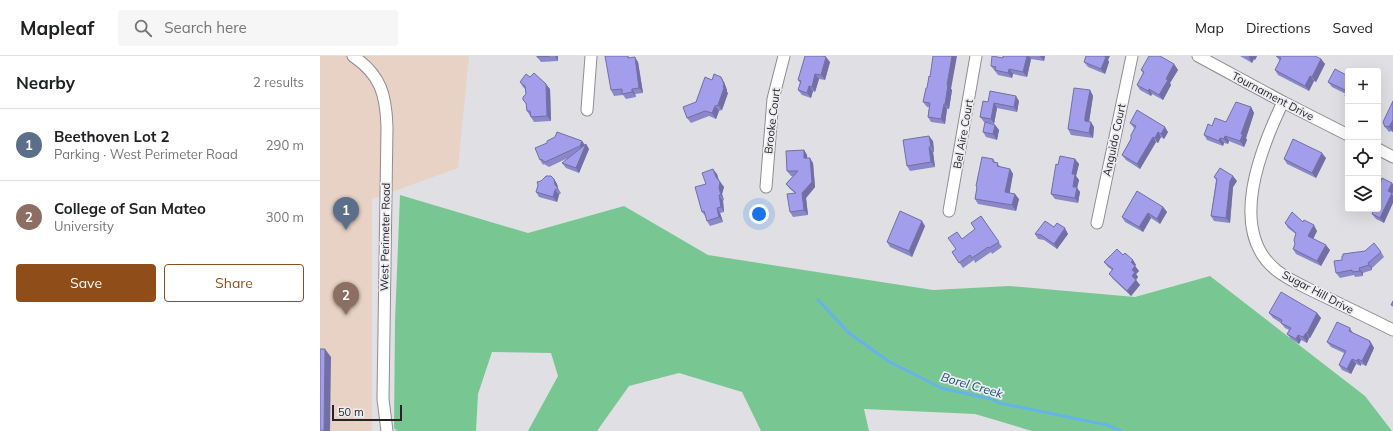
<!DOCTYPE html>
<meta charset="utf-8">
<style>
:root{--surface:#fff;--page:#f6f6f6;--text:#202124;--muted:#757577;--line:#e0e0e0;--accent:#8f4e19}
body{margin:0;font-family:Mulish,sans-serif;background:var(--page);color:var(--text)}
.controls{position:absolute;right:12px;top:12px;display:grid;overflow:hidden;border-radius:4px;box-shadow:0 4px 16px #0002}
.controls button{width:36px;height:36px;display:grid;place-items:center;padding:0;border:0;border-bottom:1px solid var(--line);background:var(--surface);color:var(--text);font:20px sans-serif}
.scale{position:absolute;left:12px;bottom:10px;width:70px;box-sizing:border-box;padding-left:4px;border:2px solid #252526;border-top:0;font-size:11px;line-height:14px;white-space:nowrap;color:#252526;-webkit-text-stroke:3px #ededf1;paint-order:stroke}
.you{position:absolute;left:439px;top:158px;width:14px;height:14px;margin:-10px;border:3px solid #fff;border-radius:50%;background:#1a73e8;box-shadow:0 0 0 6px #1a73e833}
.badge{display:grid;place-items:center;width:26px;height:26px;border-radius:50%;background:var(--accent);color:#fff;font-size:13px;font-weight:700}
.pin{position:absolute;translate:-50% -33px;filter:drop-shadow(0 1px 2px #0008)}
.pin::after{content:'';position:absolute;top:21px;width:14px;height:12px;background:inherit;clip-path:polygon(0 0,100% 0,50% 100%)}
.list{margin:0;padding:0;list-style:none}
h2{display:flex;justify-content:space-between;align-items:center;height:52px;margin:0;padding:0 16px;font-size:17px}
h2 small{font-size:13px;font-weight:400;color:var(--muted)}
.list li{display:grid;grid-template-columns:26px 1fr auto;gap:12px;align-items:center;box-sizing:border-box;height:72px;padding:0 16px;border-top:1px solid var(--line)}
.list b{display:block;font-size:15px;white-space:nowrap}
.list p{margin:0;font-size:13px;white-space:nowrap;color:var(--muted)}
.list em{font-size:13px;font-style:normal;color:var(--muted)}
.actions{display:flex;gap:8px;padding:12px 16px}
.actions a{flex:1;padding:9px 0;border:1px solid var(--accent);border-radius:4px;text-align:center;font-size:14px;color:var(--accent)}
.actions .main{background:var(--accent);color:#fff}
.icon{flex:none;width:22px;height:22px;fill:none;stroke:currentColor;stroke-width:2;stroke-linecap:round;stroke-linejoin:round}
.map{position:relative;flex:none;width:1073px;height:375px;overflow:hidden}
header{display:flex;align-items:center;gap:24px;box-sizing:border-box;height:56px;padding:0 20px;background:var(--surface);border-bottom:1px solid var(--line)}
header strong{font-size:19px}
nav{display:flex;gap:22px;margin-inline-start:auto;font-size:14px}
.search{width:280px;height:36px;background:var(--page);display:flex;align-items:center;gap:10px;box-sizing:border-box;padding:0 14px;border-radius:4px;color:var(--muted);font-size:15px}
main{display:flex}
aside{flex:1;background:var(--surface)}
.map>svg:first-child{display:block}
</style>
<header>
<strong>Mapleaf</strong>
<div class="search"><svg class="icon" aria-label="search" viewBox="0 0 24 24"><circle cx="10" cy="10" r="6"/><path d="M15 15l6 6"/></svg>Search here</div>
<nav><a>Map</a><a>Directions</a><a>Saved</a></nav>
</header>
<main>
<aside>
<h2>Nearby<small>2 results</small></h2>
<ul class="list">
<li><span class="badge" style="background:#5c6f8a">1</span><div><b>Beethoven Lot 2</b><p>Parking · West Perimeter Road</p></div><em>290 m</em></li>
<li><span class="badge" style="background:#8d6e63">2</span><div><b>College of San Mateo</b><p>University</p></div><em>300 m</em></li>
</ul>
<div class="actions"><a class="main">Save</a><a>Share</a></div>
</aside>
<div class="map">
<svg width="1073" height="375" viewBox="0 0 1073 375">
<rect width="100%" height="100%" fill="#e0e0e4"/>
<!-- education -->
<polygon fill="#e7d2c5" points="0,0 149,0 138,112 52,143 52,375 0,375"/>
<!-- forest -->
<polygon fill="#78c792" points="80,139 208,177 304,150 388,199 613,234 689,230 815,241 890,220 1045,340 1072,375 712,375 655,358 544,353 549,375 441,375 422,336 359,317 309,330 277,375 208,375 238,320 231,297 172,296 158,338 156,375 77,375 74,372 75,265"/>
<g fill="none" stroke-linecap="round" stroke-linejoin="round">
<!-- stream -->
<polyline stroke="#66b3e9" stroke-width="3" points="498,244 529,277 568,305 621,332 671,343 680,347 787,369 801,375"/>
<!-- minor casing -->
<g stroke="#8d8d90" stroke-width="13">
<g id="minor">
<path d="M 33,0 C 61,19 66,39 67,71 L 63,343 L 67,375"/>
<polyline points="878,0 963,46 1028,79"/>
<path d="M 963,46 C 941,92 907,174 956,214 C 967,223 981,229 993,235 C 1020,248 1047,261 1073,274"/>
<polyline points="267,54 271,0"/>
<polyline points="1058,93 1073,101"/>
<polyline points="446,131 453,43 464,0"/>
<polyline points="629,155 656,0"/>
<polyline points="777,167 812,0"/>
</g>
</g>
<!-- minor -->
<use href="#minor" stroke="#fff" stroke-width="11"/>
</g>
<!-- wall -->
<g fill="#8b88ca">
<polygon points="217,0 238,0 238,5 221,6 217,1"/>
<polygon points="308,0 309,2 318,6 323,37 315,38 316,41 306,43 303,39 294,40 291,34"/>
<polygon points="683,0 725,0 724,5 711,3 707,21 693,18 692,22 678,19 671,10 683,2"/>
<polygon points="920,0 937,0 935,4 934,3 932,7"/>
<polygon points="956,0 1001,3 1005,8 996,26 994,25 989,35 958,19 955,14 960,5"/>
<polygon points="788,4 789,6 785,18 768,11 764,6"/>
<polygon points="510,6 505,24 499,23 495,36 493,35 491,42 482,39 478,34 480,27 478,24"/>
<polygon points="854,8 858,14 850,27 851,29 843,44 832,38 831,40 820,34 817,29 823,17 821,14"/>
<polygon points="1028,20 1028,44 1025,40 1026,38 1012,31 1008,26"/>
<polygon points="210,21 230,33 231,65 214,66 207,55 206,48 203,44 206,38 205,33 203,31 200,26"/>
<polygon points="610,21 631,33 632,34 629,53 627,53 625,68 611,66 608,61 609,51 607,51 603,46"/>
<polygon points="392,24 404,26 407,34 407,36 408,37 402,54 399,55 396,63 389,60 371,67 367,62 376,46"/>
<polygon points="770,34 773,40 769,66 774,71 773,82 751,79 748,73"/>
<polygon points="699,45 697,56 677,52 674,68 664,66 660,61 668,46"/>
<polygon points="1073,45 1073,76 1071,75 1069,76 1065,71"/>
<polygon points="931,51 934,57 926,82 927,84 924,91 909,85 908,88 904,87 903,90 887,84 884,79 892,70 906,66"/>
<polygon points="810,67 848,76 844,83 841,81 838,87 836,86 820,113 806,104 802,99 811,83 814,72"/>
<polygon points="675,69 679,74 677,84 666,81 663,76"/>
<polygon points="613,85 614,96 613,96 615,111 590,115 587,110"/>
<polygon points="266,88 269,93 259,117 246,112 242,107 248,102 229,111 224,108 223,109 220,104"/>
<polygon points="484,94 487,99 487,102 493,107 495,131 486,142 488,159 473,161 470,156 475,137 470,133 466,128 473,120 471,120 467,115"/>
<polygon points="1006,102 996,122 967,108 964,103"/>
<polygon points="673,103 676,107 681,111 690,113 693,118 689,137 699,143 696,155 658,148 655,143 657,132 656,130"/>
<polygon points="755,103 759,108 756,120 759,124 757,132 760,136 758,147 735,143 731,138 738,109"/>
<polygon points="397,118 399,124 404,131 402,138 404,144 403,145 404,156 400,157 403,166 390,170 387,165 386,161 382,156 386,128"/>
<polygon points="894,121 917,125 913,131 910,167 894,165 891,160 896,124"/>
<polygon points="234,123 237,128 238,132 241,137 239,139 237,146 219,141 216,136 221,125"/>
<polygon points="1061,125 1072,127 1073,129 1073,136 1064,167 1056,163 1052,158 1058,153"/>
<polygon points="843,151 847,156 840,168 831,162 823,176 805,166 802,161"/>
<polygon points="661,160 682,191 672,198 671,196 655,207 654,204 643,212 632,196 636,193 655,173"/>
<polygon points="983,166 997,175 993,183 1010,194 1001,210 976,198 973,193 975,188 976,178 968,172 965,167"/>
<polygon points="605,170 592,201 570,191 567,186"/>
<polygon points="734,171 748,178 737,193 724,184 718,183 715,178"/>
<polygon points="1061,196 1064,201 1052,212 1052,214 1043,217 1043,220 1035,221 1034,219 1020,222 1016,217"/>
<polygon points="803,199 813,204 816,209 815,210 819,215 816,218 818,221 816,224 820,229 811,240 793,223 789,218 792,214 788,211 784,206"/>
<polygon points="949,257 997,257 1001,262 990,282 989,282 987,287 981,284 979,288 971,283 967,278 969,274 965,272 961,267 953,262"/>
<polygon points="1030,272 1033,277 1050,285 1054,292 1046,310 1041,308 1041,310 1036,308 1031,318 1022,314 1019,309 1024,297 1011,291 1007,286"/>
</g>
<!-- shaded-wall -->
<g fill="#716fa4">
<polygon points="235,0 238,0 238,5"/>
<polygon points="632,0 637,0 631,33 632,34 629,53 625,48 627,29"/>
<polygon points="707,0 709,0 711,3 707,21 703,16"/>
<polygon points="720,0 725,0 724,5"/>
<polygon points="784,0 790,0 788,4 789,6 785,18 781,13"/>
<polygon points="929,0 932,0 934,3 932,7 929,2"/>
<polygon points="932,0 937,0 935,4"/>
<polygon points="315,1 318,6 323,37 319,32"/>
<polygon points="506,1 510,6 505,24 501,19"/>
<polygon points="1001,3 1005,8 996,26 992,21"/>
<polygon points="854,8 858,14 850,27 851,29 843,44 839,39 846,23"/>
<polygon points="689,13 693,18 692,22 688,17"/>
<polygon points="495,18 499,23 495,36 492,31"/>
<polygon points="990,20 994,25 989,35 985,30"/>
<polygon points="401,21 404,26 407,34 407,36 408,37 402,54 398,49 403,31"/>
<polygon points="226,28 230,33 231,65 227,60"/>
<polygon points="489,30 493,35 491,42 487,37"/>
<polygon points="312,33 315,38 316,41 312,36"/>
<polygon points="829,33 832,38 831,40 828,35"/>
<polygon points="770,34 773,40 769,66 765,65 765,61"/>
<polygon points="696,40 699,45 697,56 694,51"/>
<polygon points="674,47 677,52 674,68 671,63"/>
<polygon points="624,48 627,53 625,68 621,63"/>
<polygon points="395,50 399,55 396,63 392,57"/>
<polygon points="931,51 934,57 926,82 927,84 924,91 920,85 921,78"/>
<polygon points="1073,64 1073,76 1069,71"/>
<polygon points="771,66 774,71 773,82 769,77"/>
<polygon points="675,69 679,74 677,84 673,78"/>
<polygon points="845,71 848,76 844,83 841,78"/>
<polygon points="838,76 841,81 838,87 835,82"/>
<polygon points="609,80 613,85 614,96 611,90"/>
<polygon points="905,80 909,85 908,88 904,83"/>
<polygon points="833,81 836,86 820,113 817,108"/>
<polygon points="900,82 904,87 903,90 899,85"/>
<polygon points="262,85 265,89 266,88 269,93 259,117 256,112 263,94 260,90"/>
<polygon points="609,91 613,96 615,111 611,106"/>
<polygon points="484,94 487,99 488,107 484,102"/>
<polygon points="1002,97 1006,102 996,122 992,117"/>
<polygon points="490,102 493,107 495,131 486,142 488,159 484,154 482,137"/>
<polygon points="755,103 759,108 756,120 759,124 757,132 760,136 758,147 755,142 753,131 752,118"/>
<polygon points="393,113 397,118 399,126 396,121"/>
<polygon points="690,113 693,118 689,141 685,136"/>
<polygon points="913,120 917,125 913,131 910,167 906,162 910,125"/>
<polygon points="234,123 237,128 238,132 235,129"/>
<polygon points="400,126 404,131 402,138 404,144 401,139 399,132"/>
<polygon points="1072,127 1073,129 1073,136 1072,138 1073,139 1073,147 1064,167 1060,162 1068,135"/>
<polygon points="235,134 239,139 237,146 233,141"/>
<polygon points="695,138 699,143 696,155 692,149"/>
<polygon points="399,139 403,145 404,156 401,151"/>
<polygon points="843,151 847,156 840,168 837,163"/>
<polygon points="397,152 400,157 403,166 399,161"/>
<polygon points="828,157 831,162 823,176 819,171"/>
<polygon points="602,165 605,170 592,201 589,195"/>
<polygon points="994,169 997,175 992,185 988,180"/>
<polygon points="745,172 748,178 737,193 734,188"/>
<polygon points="1006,189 1010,194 1001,210 997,205"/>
<polygon points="813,204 816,209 815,210 819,215 816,218 818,221 816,224 820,229 811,240 807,235 812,220 811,206"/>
<polygon points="1048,207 1052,212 1052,214 1049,209"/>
<polygon points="1039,212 1043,217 1043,220 1040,215"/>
<polygon points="997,257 1001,262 990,282 987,277"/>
<polygon points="986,277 989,282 987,287 983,281"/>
<polygon points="978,279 981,284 979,288 976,283"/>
<polygon points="1050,285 1054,292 1046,310 1042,305"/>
<polygon points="5,293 11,301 10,375 4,375"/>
<polygon points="1032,303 1036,308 1031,318 1027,313"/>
<polygon points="1038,303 1041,308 1041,310 1037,305"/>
</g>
<!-- building -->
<g fill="#a29eeb" stroke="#716fa4">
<polygon points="217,0 230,0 217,1"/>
<polygon points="285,0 308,0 308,2 315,1 319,32 312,33 312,36 302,38 302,33 291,34"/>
<polygon points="485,0 503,0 506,1 501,19 495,18 492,31 489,30 487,37 478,34 481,25 478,24"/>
<polygon points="613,0 632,0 627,29 628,29 625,48 624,48 621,63 608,61 610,47 603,46 606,32 607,32 609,20 610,21"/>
<polygon points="672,0 683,2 683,0 707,0 703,16 689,13 688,17 675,14 676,11 671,10"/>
<polygon points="766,0 784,0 786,1 781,13 764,6"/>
<polygon points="829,0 840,0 854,8 846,23 848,24 839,39 829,33 828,35 817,29 824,16 821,14"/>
<polygon points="956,0 995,0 1001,3 992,21 990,20 985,30 955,14 961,2"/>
<polygon points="1015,13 1028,20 1028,41 1025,40 1027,35 1008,26"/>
<polygon points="214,17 226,28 227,60 211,61 210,55 207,55 206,47 203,44 203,41 206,38 205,30 200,26 206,18 210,21"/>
<polygon points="394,18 401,21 404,28 403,31 404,32 398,49 395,50 392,57 385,55 367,62 363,51 376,46 385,21 392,24"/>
<polygon points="754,32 770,34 765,61 765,65 771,66 769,77 748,73"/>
<polygon points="670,35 696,40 694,51 674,47 671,63 660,61 663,45 668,46"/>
<polygon points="1073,45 1073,64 1069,71 1068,70 1065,71 1063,66"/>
<polygon points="916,46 931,51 921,78 923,78 920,85 905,80 904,83 900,82 899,85 884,79 888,68 892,70 895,62 906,66"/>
<polygon points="817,54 845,71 841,78 838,76 835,82 833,81 817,108 802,99 811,83 811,79 816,70 810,67"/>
<polygon points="665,66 675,69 673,78 663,76"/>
<polygon points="237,76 262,85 260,90 225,106 221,103 220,104 215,92 227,87 227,85 235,81"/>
<polygon points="609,80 611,90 609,91 611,106 587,110 583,84"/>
<polygon points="973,83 1002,97 992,117 964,103"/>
<polygon points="266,88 256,112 242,107"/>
<polygon points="484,94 484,102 490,102 492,126 482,137 484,154 470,156 467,138 476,137 466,128 478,115 467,115 466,95"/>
<polygon points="740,100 755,103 752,118 755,118 753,131 757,131 755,142 731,138 736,108 738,109"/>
<polygon points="662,101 673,103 673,106 678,107 677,110 690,113 685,136 695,138 692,149 655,143 657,131 656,130"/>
<polygon points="900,112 913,120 910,125 906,162 891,160 897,123 894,121"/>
<polygon points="393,113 396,121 400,126 399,132 401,139 399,139 401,151 397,152 399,161 387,165 384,155 382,156 375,131 386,128 382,117"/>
<polygon points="226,120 231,120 234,123 235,129 238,132 235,134 233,141 216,136 218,129 217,126 221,125"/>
<polygon points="1062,122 1072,127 1068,135 1072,137 1060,162 1052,158 1054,153 1058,153 1058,124 1061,125"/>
<polygon points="817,135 843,151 837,163 828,157 819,171 802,161"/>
<polygon points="580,155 602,165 589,195 567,186"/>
<polygon points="972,156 983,166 984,164 994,169 988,180 1006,189 997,205 973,193 975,188 974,184 976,177 965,167"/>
<polygon points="661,160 679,186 669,192 668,191 652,202 650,199 639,207 632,196 636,193 628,182 637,176 642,183 655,173 651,167"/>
<polygon points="725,165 734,171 737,167 745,172 734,188 721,179 715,178"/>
<polygon points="1054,187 1061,196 1048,207 1049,209 1039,212 1040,215 1032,216 1032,214 1016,217 1014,205 1022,204 1022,200 1023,200 1023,198 1045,195"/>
<polygon points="797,193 803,199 805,197 813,204 811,206 815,210 812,214 815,216 812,220 816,224 807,235 789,218 793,213 784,206"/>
<polygon points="961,236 997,257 987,277 986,277 983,281 978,279 976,283 967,278 971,272 961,267 962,264 949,257"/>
<polygon points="1073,245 1073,250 1071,249"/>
<polygon points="1017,266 1030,272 1029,275 1050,285 1049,286 1051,287 1042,305 1038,303 1037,305 1032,303 1027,313 1019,309 1026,295 1007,286"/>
<polygon points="0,293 5,293 4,375 0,375"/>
</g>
<g text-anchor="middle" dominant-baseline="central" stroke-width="3.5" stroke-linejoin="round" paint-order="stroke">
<!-- street labels -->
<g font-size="11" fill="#252526" stroke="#ededf1">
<text transform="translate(953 40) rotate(28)">Tournament Drive</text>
<text transform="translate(452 65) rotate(-83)">Brooke Court</text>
<text transform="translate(643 78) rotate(-80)">Bel Aire Court</text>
<text transform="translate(794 84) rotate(-78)">Anguido Court</text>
<text transform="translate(65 181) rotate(-89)">West Perimeter Road</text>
<text transform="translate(998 236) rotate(28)">Sugar Hill Drive</text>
</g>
<!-- water labels -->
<g font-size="12" font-style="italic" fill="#134e72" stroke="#ededf1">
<text transform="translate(652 329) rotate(16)">Borel Creek</text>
</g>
</g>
</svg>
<div class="controls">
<button>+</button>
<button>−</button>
<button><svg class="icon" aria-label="locate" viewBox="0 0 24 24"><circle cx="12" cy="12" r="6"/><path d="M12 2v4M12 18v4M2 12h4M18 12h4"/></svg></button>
<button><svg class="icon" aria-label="layers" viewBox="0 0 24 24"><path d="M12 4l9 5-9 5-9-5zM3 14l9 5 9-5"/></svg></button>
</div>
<div class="scale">50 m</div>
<div class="you"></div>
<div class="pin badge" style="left:26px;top:174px;background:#5c6f8a">1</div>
<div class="pin badge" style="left:26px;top:259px;background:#8d6e63">2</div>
</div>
</main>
